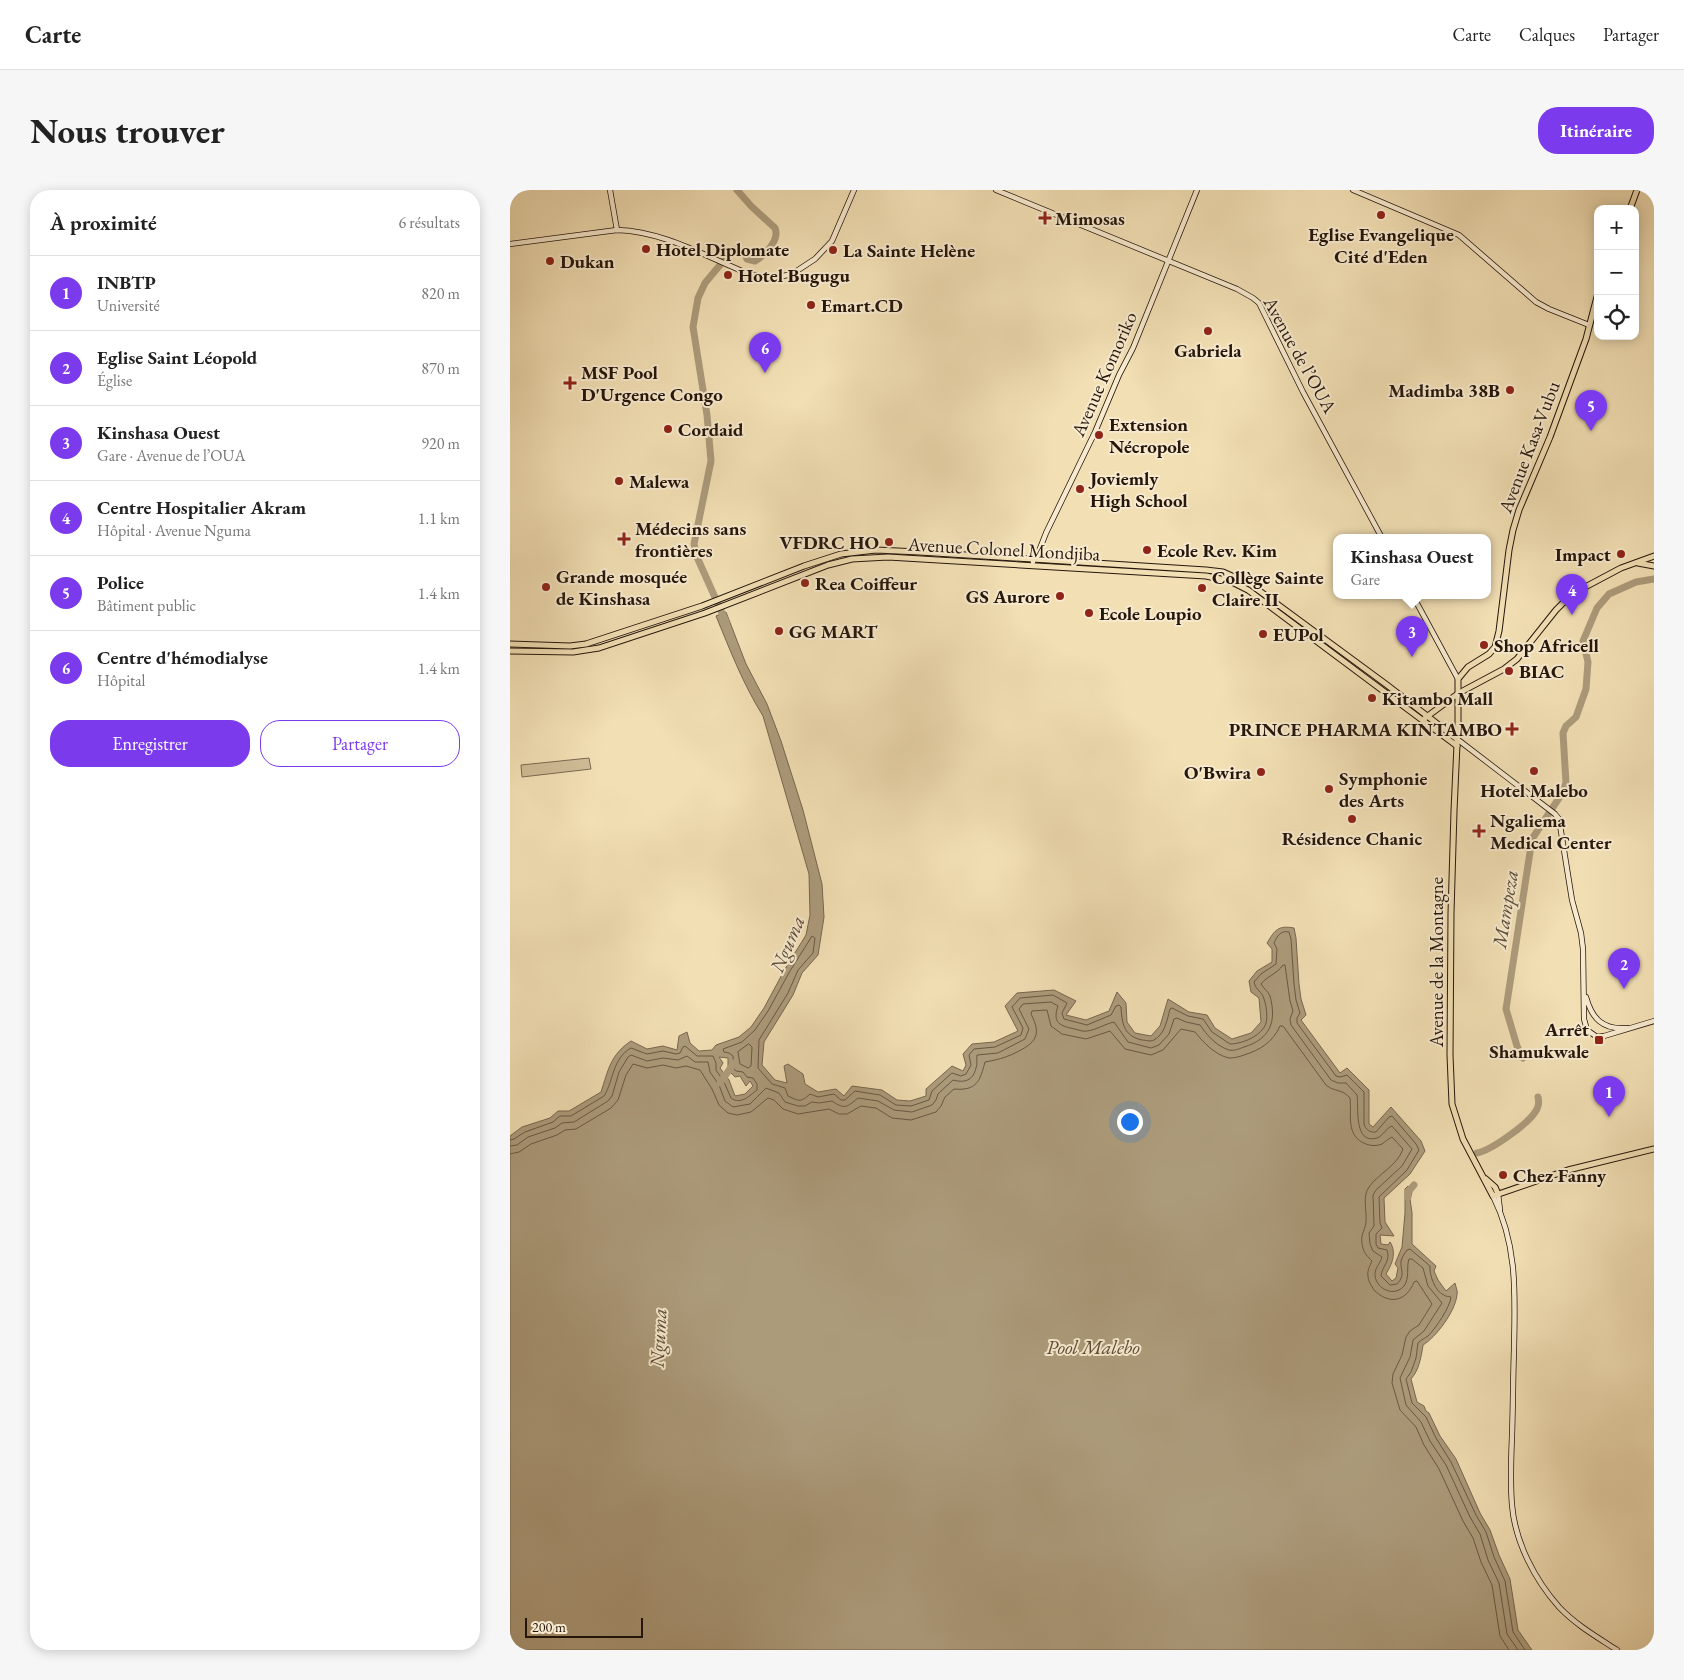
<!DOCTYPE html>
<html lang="fr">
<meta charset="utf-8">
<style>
:root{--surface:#fff;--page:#f6f6f6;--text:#222;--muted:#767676;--line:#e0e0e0;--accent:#7c3aed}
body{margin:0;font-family:"EB Garamond",serif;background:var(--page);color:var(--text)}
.controls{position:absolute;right:15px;top:15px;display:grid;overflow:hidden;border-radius:10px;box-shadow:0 2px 12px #0003}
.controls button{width:45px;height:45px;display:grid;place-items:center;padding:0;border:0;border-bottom:1px solid var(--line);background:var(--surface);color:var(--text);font:25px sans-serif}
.scale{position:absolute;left:15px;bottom:12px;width:118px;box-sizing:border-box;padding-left:5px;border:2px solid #25160c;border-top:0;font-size:14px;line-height:18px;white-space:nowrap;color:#25160c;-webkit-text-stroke:4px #f7eace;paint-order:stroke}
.you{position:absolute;left:619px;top:931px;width:18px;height:18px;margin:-12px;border:4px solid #fff;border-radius:50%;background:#1a73e8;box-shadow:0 0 0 8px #1a73e833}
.badge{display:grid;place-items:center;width:32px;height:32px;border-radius:50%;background:var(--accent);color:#fff;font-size:16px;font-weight:700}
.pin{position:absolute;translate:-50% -41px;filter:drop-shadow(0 1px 2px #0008)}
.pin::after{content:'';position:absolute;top:26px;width:18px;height:15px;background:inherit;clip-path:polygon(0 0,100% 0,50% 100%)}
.popup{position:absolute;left:823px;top:344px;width:158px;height:65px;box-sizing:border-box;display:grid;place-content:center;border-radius:10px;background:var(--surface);filter:drop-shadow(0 1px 4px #0005);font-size:16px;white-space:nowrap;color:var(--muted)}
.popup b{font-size:19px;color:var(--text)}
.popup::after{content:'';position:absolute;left:50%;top:100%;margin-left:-10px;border:10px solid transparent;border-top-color:var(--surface)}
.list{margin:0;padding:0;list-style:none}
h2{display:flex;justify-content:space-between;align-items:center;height:65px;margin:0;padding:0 20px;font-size:21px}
h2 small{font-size:16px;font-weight:400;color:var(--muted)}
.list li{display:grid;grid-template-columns:32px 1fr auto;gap:15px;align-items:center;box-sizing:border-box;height:75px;padding:0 20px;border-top:1px solid var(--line)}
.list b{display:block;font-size:19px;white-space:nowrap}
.list p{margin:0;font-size:16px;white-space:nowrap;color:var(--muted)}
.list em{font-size:16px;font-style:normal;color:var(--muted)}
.actions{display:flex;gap:10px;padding:15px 20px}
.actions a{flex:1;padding:11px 0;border:1px solid var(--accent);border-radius:20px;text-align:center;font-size:18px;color:var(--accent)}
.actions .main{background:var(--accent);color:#fff}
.icon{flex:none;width:28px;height:28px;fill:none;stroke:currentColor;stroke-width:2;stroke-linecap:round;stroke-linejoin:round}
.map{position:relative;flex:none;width:1144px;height:1460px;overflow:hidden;border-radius:20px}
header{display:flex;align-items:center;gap:30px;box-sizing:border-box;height:70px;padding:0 25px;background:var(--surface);border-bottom:1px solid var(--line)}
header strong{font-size:24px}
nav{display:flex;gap:28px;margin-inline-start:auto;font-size:18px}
.intro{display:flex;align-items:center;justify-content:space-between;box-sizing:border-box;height:120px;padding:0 30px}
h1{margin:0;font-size:35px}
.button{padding:12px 22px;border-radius:20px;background:var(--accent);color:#fff;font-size:18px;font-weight:700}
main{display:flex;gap:30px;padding:0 30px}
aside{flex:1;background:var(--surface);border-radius:20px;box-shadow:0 2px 12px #0003}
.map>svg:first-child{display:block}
</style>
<header>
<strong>Carte</strong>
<nav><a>Carte</a><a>Calques</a><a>Partager</a></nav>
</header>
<div class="intro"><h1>Nous trouver</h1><a class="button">Itinéraire</a></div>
<main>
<aside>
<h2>À proximité<small>6 résultats</small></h2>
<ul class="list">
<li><span class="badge">1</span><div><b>INBTP</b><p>Université</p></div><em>820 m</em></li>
<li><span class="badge">2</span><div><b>Eglise Saint Léopold</b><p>Église</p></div><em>870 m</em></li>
<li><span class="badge">3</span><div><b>Kinshasa Ouest</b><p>Gare · Avenue de l’OUA</p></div><em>920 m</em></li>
<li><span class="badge">4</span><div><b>Centre Hospitalier Akram</b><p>Hôpital · Avenue Nguma</p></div><em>1.1 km</em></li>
<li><span class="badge">5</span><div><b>Police</b><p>Bâtiment public</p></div><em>1.4 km</em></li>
<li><span class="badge">6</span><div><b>Centre d'hémodialyse</b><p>Hôpital</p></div><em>1.4 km</em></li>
</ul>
<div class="actions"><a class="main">Enregistrer</a><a>Partager</a></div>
</aside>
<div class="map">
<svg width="1144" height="1460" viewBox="0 0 1144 1460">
<rect width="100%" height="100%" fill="#f2dfb4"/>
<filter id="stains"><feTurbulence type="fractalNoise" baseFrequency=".004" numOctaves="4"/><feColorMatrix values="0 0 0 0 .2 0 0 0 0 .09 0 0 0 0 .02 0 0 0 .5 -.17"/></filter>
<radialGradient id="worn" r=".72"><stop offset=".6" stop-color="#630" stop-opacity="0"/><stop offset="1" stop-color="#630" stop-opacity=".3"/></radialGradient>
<!-- green -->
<polygon fill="#cfbd97" stroke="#7a6a52" points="79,568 81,579 12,587 11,575"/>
<!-- water -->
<path fill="#ac9b7b" stroke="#76664f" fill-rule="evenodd" d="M 216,422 L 236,474 L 257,514 L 271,551 L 293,620 L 312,694 L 314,727 L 308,765 L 292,783 L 283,805 L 254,852 L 252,875 L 265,890 L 277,893 L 274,876 L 278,874 L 293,884 L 295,894 L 308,902 L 326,899 L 334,906 L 342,896 L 372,900 L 387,910 L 400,911 L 416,906 L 416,899 L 442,876 L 453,881 L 456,875 L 453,864 L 462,854 L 484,852 L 508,841 L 495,816 L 507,803 L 544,800 L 566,811 L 556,825 L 576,830 L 599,821 L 607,802 L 616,813 L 617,832 L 625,843 L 641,846 L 650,836 L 658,809 L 679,822 L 697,825 L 705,838 L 722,849 L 741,843 L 751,832 L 749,808 L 741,802 L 739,791 L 747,781 L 762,772 L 762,759 L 757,753 C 765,740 768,735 784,738 L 786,748 L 789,794 L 791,809 L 796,825 L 791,830 L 830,883 L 837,878 L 859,900 L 859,934 L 863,937 L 881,917 L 911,951 L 915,961 L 900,984 L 874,1008 L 875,1032 L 884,1046 L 870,1045 L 871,1054 L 878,1055 L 880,1052 C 887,1063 882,1074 876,1084 L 882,1091 L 886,1088 L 888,1078 L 885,1074 L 892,1057 L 895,1023 L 895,999 L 898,996 L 902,1002 L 900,1009 L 902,1023 L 902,1054 L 926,1076 L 924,1081 L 928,1090 L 936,1101 L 945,1093 C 946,1098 948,1101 947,1105 C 945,1122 926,1147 913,1155 C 911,1168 909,1180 901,1189 L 907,1212 L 914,1216 L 916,1221 L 919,1223 L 930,1246 L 946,1269 L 970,1323 L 980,1340 L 989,1365 L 1000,1389 L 1008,1440 L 1022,1460 L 0,1460 L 0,946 L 12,937 L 40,928 L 48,921 L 59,921 L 91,902 C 98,881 100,865 121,851 L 137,859 L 153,856 L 167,860 L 169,846 L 177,842 L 180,853 L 189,861 L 202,860 L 206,855 L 229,847 L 241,837 L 254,818 L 275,779 L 296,745 L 300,725 L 299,684 L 253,526 C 233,494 220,460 206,426 ZM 209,867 L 218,868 L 218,880 L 225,887 L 230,886 L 236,896 L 240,891 L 243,896 L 235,904 L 225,906 L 219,890 L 210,878 L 213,873 Z"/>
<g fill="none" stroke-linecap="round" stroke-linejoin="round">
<!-- shore -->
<g stroke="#685844" stroke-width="1">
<polygon points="239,854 242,857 241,876 238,878 230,874 228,862"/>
<path d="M 0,950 L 4,949 L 15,942 L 43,932 L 50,926 L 61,926 L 94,906 C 104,890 102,869 121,858 L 137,864 L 153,861 L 166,864 L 170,863 L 173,857 L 175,856 L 187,866 L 203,866 L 206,873 L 206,880 L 214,892 L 221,908 C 231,915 239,906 247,900 L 247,894 L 243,888 L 237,887 L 233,882 L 226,881 L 224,879 L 223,866 L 219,863 L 214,862 L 213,859 L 232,852 L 245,840 L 258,821 L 280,781 L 302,746 L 305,748 L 303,763 L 288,780 L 278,803 L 249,850 L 248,878 L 262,894 L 275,898 L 278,906 C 290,912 291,912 300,904 L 308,907 L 324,904 L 331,910 L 335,910 L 345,901 L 370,905 L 386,915 L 401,916 L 419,910 L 422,901 L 442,883 L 451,886 L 456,884 L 461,875 L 459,865 L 464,859 L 485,857 L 511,845 L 513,838 L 502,817 L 510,808 L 543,805 L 557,813 L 552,823 L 554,829 L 577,835 L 601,825 L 606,816 L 609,815 L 611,817 C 612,834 614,846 632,850 C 636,850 640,852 644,850 C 655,844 657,830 660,819 L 662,818 L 678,826 L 693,829 L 702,842 L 720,854 C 732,854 752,846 756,833 C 758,826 756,815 754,809 C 752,801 746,801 744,792 L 751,784 L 766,774 L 767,759 L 764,753 C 767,746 771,740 779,742 L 781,749 L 784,794 L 786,810 L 790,823 L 787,828 L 787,833 L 826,886 L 830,887 L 837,885 L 854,902 L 854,934 C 855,939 860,943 866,942 L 879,927 L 882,926 L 906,954 L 909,960 L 897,980 L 869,1007 L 870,1033 L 872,1038 L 866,1044 L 866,1054 L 868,1058 L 877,1060 C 881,1071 872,1076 871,1086 L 880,1095 L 887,1094 C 896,1085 890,1080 891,1071 C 892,1067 895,1063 897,1060 L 900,1059 L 920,1076 C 919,1084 925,1102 934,1105 C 936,1107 939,1106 941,1107 C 940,1117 926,1138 918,1146 C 915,1148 911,1150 908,1153 L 906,1168 L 901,1182 L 896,1189 L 902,1213 L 916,1227 L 926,1248 L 941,1272 L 966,1325 L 976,1342 L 984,1367 L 995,1391 L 1003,1442 L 1015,1460"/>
<path d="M 0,956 L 7,955 L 18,947 L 45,938 L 52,933 L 64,932 L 98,911 L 102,906 L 109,882 L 118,867 L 121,865 L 137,871 L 153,868 L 168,870 L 177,866 L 185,872 L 198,872 L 200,882 L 209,895 L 215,911 L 223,917 L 240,914 L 256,898 L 269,903 L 275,912 L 288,916 L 295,916 L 302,912 L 309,913 L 322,911 C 335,920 337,917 348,908 L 368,911 L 384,920 L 402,922 L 422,915 L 426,910 L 428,904 L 443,890 C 454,893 463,891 466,878 C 468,873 466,870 467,865 L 488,863 L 515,849 L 519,839 L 509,819 L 513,814 L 541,812 L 548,816 C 542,833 550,836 565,839 C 569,840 573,842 577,841 C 586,840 595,834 604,832 L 618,852 L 641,858 L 649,855 L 659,844 L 664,829 L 667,828 L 676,832 L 690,835 C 697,845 706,856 719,860 C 724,861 729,859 734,857 C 760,849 767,832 760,806 C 758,801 753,798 751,794 C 757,786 767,784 773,775 L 775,775 L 780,811 L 783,821 L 780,829 L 781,835 L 821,890 L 828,893 L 836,893 L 847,905 C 849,916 843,955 867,948 C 873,946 876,938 882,936 L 902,959 L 892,976 L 866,1000 L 863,1005 L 864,1036 L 859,1043 L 860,1054 L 863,1061 L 872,1067 C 870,1074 864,1079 865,1086 C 867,1100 885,1107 894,1096 C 900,1088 896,1077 899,1069 L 902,1069 L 913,1078 L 918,1096 L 932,1113 L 914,1141 L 903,1150 L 900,1167 L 890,1188 L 896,1215 L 911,1232 L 920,1251 L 936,1275 L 960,1327 L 970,1344 L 978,1370 L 989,1393 L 997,1444 L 1008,1460"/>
<path d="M 0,964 L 9,962 L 21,954 L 47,945 L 55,940 L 66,939 L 101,918 L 108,910 L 116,885 L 123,874 L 137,878 L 153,875 L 166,878 L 176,876 L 190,880 L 202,899 L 209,915 L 218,923 L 227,925 L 241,922 L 258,908 L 264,910 L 273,919 L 288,924 L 319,919 L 329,924 L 337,924 L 351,916 L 366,918 L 382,928 L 401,930 L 426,922 L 431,916 L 435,907 L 444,899 C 467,901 470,891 475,872 C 486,870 495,868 505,863 C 526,853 532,845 521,824 L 522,821 L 537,820 L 541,836 L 552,844 L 576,849 L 600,841 L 615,859 L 641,865 L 653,860 L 671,839 L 685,842 C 693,852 705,865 719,868 C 724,868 729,867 734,865 C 750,860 763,852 770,836 L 773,836 L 816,895 C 826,903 831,898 840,908 C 842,925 835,946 856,954 C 861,956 867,956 872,954 C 875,952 878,949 882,947 L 893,959 C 887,976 869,983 859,997 C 852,1007 857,1020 856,1032 C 855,1042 849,1045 853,1058 C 854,1063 858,1067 862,1071 C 860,1076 857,1080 858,1086 C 858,1091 861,1095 864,1100 C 879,1115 896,1112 904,1092 L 907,1091 L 922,1114 L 909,1135 L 900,1141 L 896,1147 L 892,1165 L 883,1184 L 882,1193 L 890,1220 L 906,1237 L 914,1255 L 929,1279 L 953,1331 L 963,1348 L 971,1372 L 982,1395 L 990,1446 L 999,1460"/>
</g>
<!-- river -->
<g stroke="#ac9b7b" stroke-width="7">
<path d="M 216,432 L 187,367 L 184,354 L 201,271 L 197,225 L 183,137 L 188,108 L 195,93 L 220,63 L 226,59 L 234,62 L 237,69 L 245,71 C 255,65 270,50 265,38 L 241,16 L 227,0"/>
<polyline points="1013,868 1007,856 996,819 1022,649 1051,605 1056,593 1053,543 1056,536 1066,527 1076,499 1078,472 1073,451 1087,418 1099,404 1126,392 1144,389"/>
<polyline points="210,893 224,873"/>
<path d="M 967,963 C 982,960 1021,932 1027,919 C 1029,915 1029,911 1028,907"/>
<polyline points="898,1007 898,1002 904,995"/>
</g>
<!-- secondary casing -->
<g stroke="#25160c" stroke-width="6">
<g id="secondary">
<polyline points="100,0 107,40"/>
<polyline points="486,0 727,99 743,108 749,113 793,202 872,348"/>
<polyline points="843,0 949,45 1026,112 1039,119 1079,135"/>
<path d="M 0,54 L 107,40 C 152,41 195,66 237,83 L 248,86 L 273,86 L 282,84 L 305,69 L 322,51 L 344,0"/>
<polyline points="523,372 523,368 529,361 536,343 585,242 609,185 623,158 687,0"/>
<polyline points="903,406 948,489"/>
<polyline points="947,549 1045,624 1049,629 1062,710 1071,743 1073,759 1074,829 1077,840 1087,847 1094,846 1144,831"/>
<path d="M 1076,807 C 1082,829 1093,840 1117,838"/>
<polyline points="988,1004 990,1020"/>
<path d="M 983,1006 C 1008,1056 1005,1105 1004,1159 C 1003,1188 1003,1217 1002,1246 C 1001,1269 1000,1292 1002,1315 C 1005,1352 1025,1390 1049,1417 C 1066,1435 1087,1447 1107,1460"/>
</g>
</g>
<!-- primary casing -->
<g stroke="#25160c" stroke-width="7">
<g id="primary">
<polyline points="1120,19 1127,0"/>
<polyline points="1088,103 1076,149 1040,247 1009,320 1003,340 999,360 989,441 985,457 979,464 958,477 948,489 948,532 944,621 941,723 940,865 942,914 953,949 983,1006 1058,980 1144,959"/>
<polyline points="1128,373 1144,376"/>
<polyline points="0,454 60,456 76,454 192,416 294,376 331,364 366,360 409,362 696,380 713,382 740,394 877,495 947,549"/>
<polyline points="0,461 63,462 89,458 195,423 318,375 342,369 378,367 696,386 720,391 738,400 947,556"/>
<polyline points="915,528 949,503 994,479 1007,469 1046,420 1062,404 1111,378 1144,366"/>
<polyline points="976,989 985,997 988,1004"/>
</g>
</g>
<!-- secondary -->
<use href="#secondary" stroke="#f7eace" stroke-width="4.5"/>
<!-- primary -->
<use href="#primary" stroke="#f2dfb4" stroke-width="5"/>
</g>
<!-- markers -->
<g fill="#8f2418" stroke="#f7eace" stroke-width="2">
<circle cx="871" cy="25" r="5"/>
<path d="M532.5 20.5h5v5h5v5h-5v5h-5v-5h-5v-5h5z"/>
<circle cx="136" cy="59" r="5"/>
<circle cx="323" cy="60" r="5"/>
<circle cx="40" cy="71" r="5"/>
<circle cx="218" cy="85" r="5"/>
<circle cx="301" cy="115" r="5"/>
<circle cx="698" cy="141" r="5"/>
<path d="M57.5 185.5h5v5h5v5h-5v5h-5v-5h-5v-5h5z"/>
<circle cx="1000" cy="200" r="5"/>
<circle cx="158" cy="239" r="5"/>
<circle cx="589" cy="245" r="5"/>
<circle cx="109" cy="291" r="5"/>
<circle cx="570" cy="299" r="5"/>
<path d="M111.5 341.5h5v5h5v5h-5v5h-5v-5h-5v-5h5z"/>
<circle cx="379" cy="352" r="5"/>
<circle cx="637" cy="360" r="5"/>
<circle cx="1111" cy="364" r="5"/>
<circle cx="295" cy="393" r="5"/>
<circle cx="36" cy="397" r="5"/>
<circle cx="692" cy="398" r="5"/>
<circle cx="550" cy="406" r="5"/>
<circle cx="579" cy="423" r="5"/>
<circle cx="269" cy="441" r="5"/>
<circle cx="753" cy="444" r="5"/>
<circle cx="974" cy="455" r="5"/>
<circle cx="999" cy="481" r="5"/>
<circle cx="862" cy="508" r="5"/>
<path d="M999.5 531.5h5v5h5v5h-5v5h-5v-5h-5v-5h5z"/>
<circle cx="1024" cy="581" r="5"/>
<circle cx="751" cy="582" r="5"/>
<circle cx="819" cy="599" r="5"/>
<circle cx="842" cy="629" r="5"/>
<path d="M966.5 633.5h5v5h5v5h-5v5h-5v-5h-5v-5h5z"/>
<rect x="1084" y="845" width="10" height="10" rx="2.5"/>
<circle cx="993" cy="985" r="5"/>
</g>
<g text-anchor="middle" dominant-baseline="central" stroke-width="4" stroke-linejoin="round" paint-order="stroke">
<!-- poi labels -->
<g font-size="19" font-weight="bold" fill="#25160c" stroke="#f7eace" text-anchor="start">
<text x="545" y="28">Mimosas</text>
<text x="871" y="44" text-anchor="middle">Eglise Evangelique<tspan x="871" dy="22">Cité d'Eden</tspan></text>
<text x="146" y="59">Hotel Diplomate</text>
<text x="333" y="60">La Sainte Helène</text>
<text x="50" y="71">Dukan</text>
<text x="228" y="85">Hotel Bugugu</text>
<text x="311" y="115">Emart.CD</text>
<text x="698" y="160" text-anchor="middle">Gabriela</text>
<text x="71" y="182">MSF Pool<tspan x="71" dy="22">D'Urgence Congo</tspan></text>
<text x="990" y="200" text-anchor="end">Madimba 38B</text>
<text x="599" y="234">Extension<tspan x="599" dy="22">Nécropole</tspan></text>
<text x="168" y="239">Cordaid</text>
<text x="580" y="288">Joviemly<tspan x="580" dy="22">High School</tspan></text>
<text x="119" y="291">Malewa</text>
<text x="125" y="338">Médecins sans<tspan x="125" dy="22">frontières</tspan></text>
<text x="369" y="352" text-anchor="end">VFDRC HO</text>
<text x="647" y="360">Ecole Rev. Kim</text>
<text x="1101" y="364" text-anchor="end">Impact</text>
<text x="46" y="386">Grande mosquée<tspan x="46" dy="22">de Kinshasa</tspan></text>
<text x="702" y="387">Collège Sainte<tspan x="702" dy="22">Claire II</tspan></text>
<text x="305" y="393">Rea Coiffeur</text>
<text x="540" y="406" text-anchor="end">GS Aurore</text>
<text x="589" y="423">Ecole Loupio</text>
<text x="279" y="441">GG MART</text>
<text x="763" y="444">EUPol</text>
<text x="984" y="455">Shop Africell</text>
<text x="1009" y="481">BIAC</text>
<text x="872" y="508">Kitambo Mall</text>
<text x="992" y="539" text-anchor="end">PRINCE PHARMA KINTAMBO</text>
<text x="741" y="582" text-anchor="end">O'Bwira</text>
<text x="829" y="588">Symphonie<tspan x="829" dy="22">des Arts</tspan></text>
<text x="1024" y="600" text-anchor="middle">Hotel Malebo</text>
<text x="980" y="630">Ngaliema<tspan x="980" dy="22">Medical Center</tspan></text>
<text x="842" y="648" text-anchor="middle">Résidence Chanic</text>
<text x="1079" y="839" text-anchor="end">Arrêt<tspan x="1079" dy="22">Shamukwale</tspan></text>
<text x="1003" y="985">Chez Fanny</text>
</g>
<!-- street labels -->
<g font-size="19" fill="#25160c" stroke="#f7eace">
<text transform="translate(790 165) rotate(61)">Avenue de l’OUA</text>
<text transform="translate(594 184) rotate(-66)">Avenue Komoriko</text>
<text transform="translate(1019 257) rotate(-69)">Avenue Kasa-Vubu</text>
<text transform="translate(494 359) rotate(3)">Avenue Colonel Mondjiba</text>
<text transform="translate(926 772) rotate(-90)">Avenue de la Montagne</text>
</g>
<!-- water labels -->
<g font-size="20" font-style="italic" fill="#5b4b38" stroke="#f7eace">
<text transform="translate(995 719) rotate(-81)">Mampeza</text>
<text transform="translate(277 754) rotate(-67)">Nguma</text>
<text transform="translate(148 1148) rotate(-87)">Nguma</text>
<text x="583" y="1157">Pool Malebo</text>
</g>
</g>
<rect width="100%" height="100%" filter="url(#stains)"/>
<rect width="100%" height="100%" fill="url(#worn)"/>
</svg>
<div class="controls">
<button>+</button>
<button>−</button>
<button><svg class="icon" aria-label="locate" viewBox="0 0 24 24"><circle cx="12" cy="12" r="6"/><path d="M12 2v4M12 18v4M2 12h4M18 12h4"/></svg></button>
</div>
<div class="scale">200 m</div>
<div class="you"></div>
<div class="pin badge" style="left:1099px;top:927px">1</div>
<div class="pin badge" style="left:1114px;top:799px">2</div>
<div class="pin badge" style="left:902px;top:467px">3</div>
<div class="popup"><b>Kinshasa Ouest</b>Gare</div>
<div class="pin badge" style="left:1062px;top:425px">4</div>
<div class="pin badge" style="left:1081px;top:241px">5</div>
<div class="pin badge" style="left:255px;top:183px">6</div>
</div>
</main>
